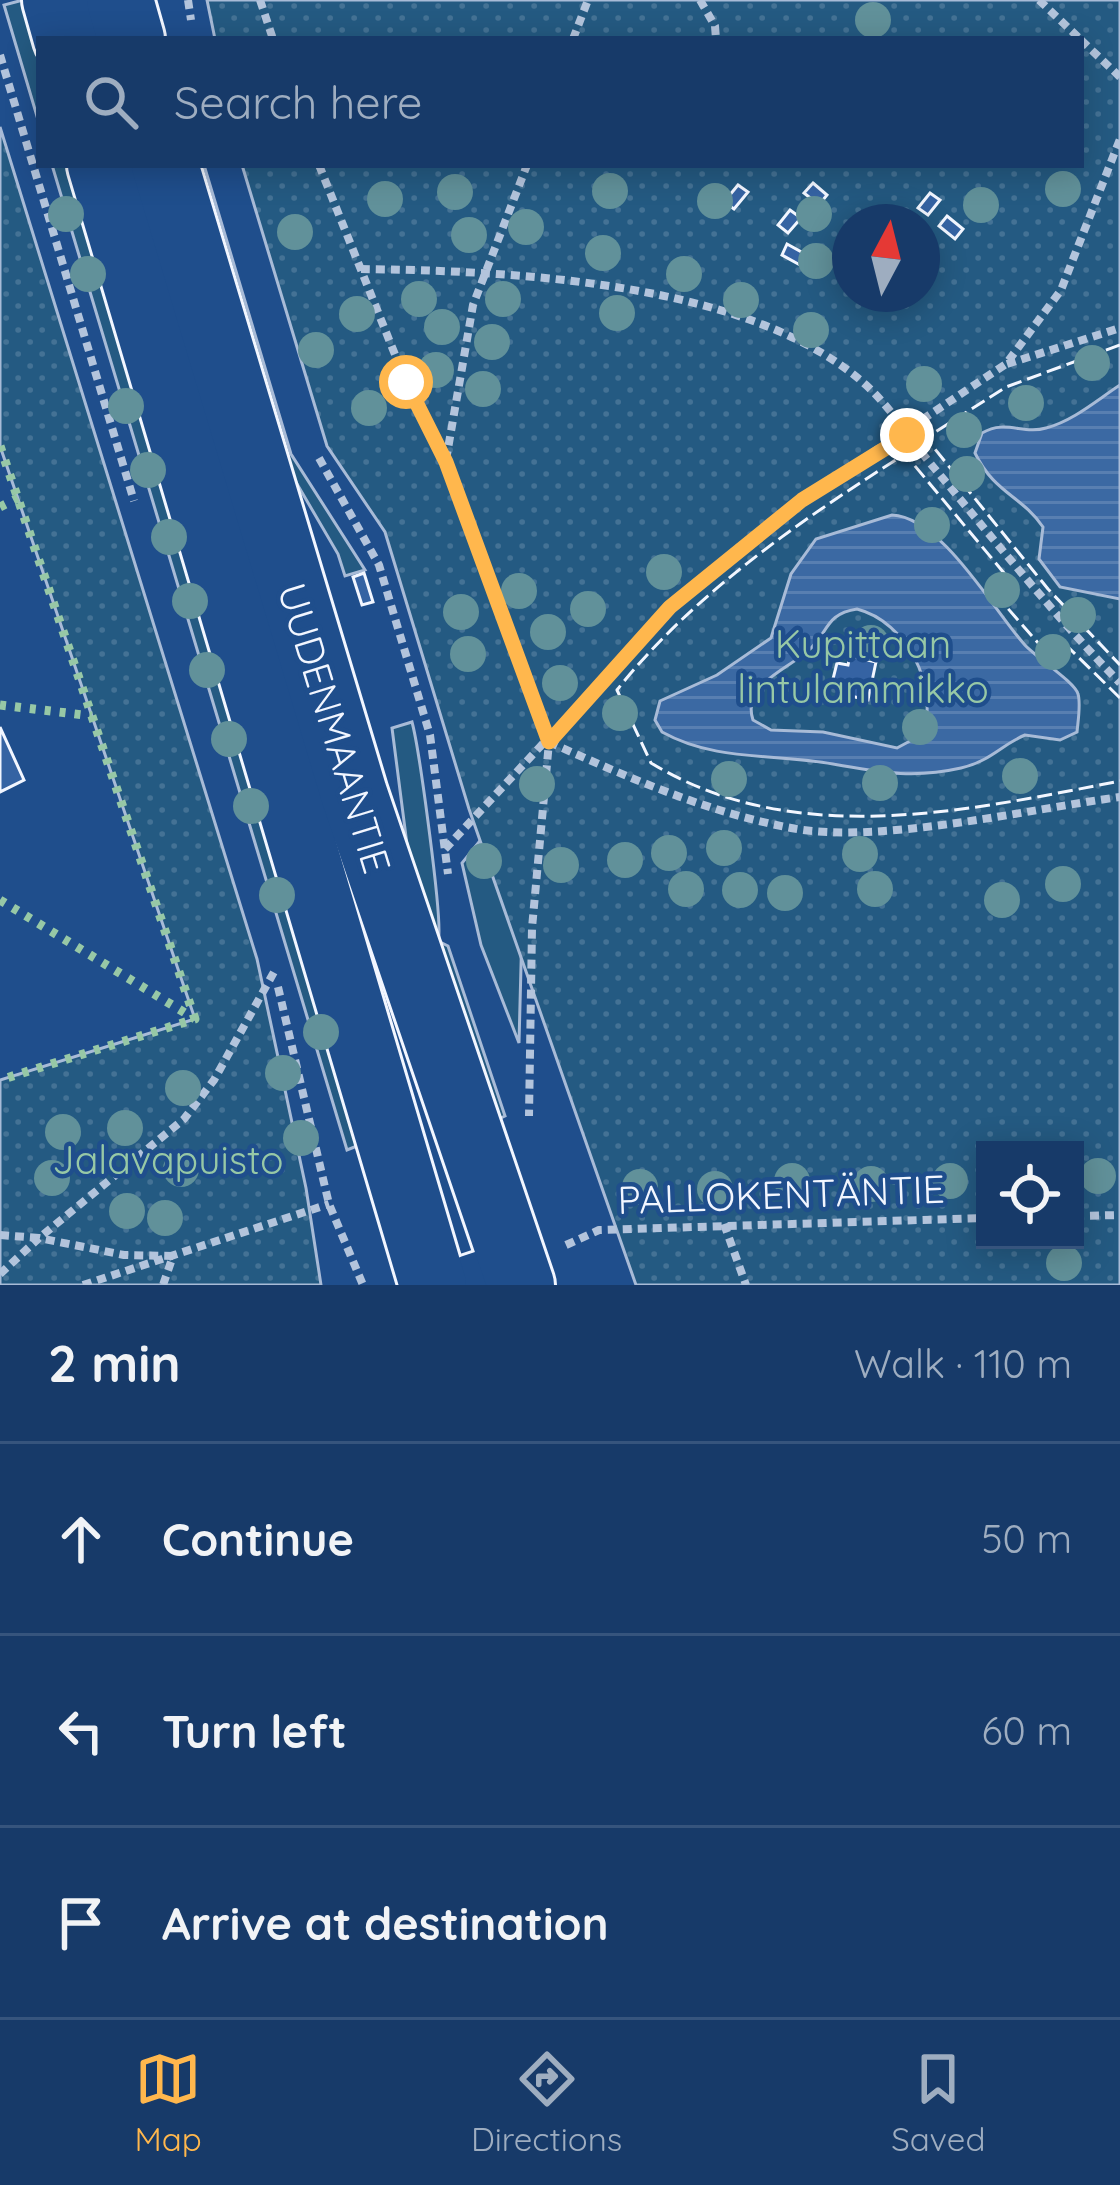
<!DOCTYPE html>
<meta charset="utf-8">
<style>
:root{--surface:#173a69;--page:#244571;--text:#f1f3f6;--muted:#9eadc0;--line:#36547d;--accent:#ffb74d}
body{margin:0;font-family:Quicksand,sans-serif;background:var(--page);color:var(--text)}
.controls{position:absolute;right:36px;bottom:36px;display:grid;overflow:hidden;border-radius:0px;box-shadow:0 6px 30px #0003}
.controls button{width:108px;height:108px;display:grid;place-items:center;padding:0;border:0;border-bottom:3px solid var(--line);background:var(--surface);color:var(--text);font:60px sans-serif}
.compass{position:absolute;left:832px;top:204px;width:108px;height:108px;border-radius:50%;background:var(--surface);box-shadow:0 6px 30px #0003;rotate:7deg}
.stop{position:absolute;width:36px;height:36px;margin:-27px;border:9px solid #ffb74d;border-radius:50%;background:#fff}
.stop.end{background:#ffb74d;border-color:#fff;box-shadow:0 3px 12px #0008}
.list{margin:0;padding:0;list-style:none}
h2{display:flex;justify-content:space-between;align-items:center;height:156px;margin:0;padding:0 48px;font-size:51px}
h2 small{font-size:39px;font-weight:400;color:var(--muted)}
.list li{display:grid;grid-template-columns:78px 1fr auto;gap:36px;align-items:center;box-sizing:border-box;height:192px;padding:0 48px;border-top:3px solid var(--line)}
.list b{display:block;font-size:45px;white-space:nowrap}
.list em{font-size:39px;font-style:normal;color:var(--muted)}
.icon{flex:none;width:66px;height:66px;fill:none;stroke:currentColor;stroke-width:2;stroke-linecap:round;stroke-linejoin:round}
.map{position:relative;flex:none;width:1120px;height:1285px;overflow:hidden}
.search{position:absolute;background:var(--surface);box-shadow:0 6px 30px #0003;left:36px;right:36px;top:36px;height:132px;display:flex;align-items:center;gap:30px;box-sizing:border-box;padding:0 42px;border-radius:0px;color:var(--muted);font-size:45px}
.sheet{height:732px;background:var(--surface)}
nav{display:flex;justify-content:space-around;align-items:center;box-sizing:border-box;height:168px;border-top:3px solid var(--line);background:var(--surface);font-size:33px;color:var(--muted)}
nav a{display:grid;justify-items:center;gap:6px}
nav .on{color:var(--accent)}
.map>svg:first-child{display:block}
</style>
<div class="map">
<svg width="1120" height="1285" viewBox="0 0 1120 1285">
<defs>
<pattern id="park-dots" width="8" height="8" patternUnits="userSpaceOnUse" patternTransform="scale(3)"><rect width="8" height="8" fill="#245a82"/><path d="M2 2h.1M6 6h.1" fill="none" stroke="#447295" stroke-width="1.8" stroke-linecap="round"/></pattern>
<pattern id="water-rules" width="6" height="5" patternUnits="userSpaceOnUse" patternTransform="scale(3)"><rect width="6" height="5" fill="#3b69a3"/><path d="M0 2.5h6" fill="none" stroke="#587fb1"/></pattern>
</defs>
<rect width="100%" height="100%" fill="#1f4e8c"/>
<!-- grass -->
<g fill="#245a82" stroke="#a8bbd7" stroke-width="3">
<polygon points="23,0 39,57 39,123 4,5"/>
<polygon points="52,165 70,165 362,1144 347,1150"/>
<polygon points="196,165 204,165 291,454 365,570 345,576 338,554 283,460"/>
<path d="M 412,722 C 419,748 444,927 438,941 L 448,946 L 505,1116 L 494,1121 L 414,899 L 392,728 Z"/>
<polygon points="508,806 522,928 519,1043 481,945 462,863"/>
</g>
<!-- park -->
<g fill="url(#park-dots)" stroke="#a8bbd7" stroke-width="3" fill-rule="evenodd">
<path d="M 207,0 L 1120,0 L 1120,1285 L 636,1285 L 469,809 L 385,532 L 327,446 L 242,165 L 1081,165 L 1081,39 L 215,39 ZM 850,222 L 922,222 L 922,294 L 850,294 ZM 985,1150 L 1075,1150 L 1075,1240 L 985,1240 Z"/>
<polygon points="0,127 257,959 306,1188 321,1285 0,1285 0,1080 195,1019 0,446"/>
</g>
<!-- water -->
<g fill="url(#water-rules)" stroke="#a8bbd7" stroke-width="3" fill-rule="evenodd">
<path d="M 1120,385 L 1120,599 L 1060,587 L 1039,559 L 1043,527 C 1022,496 994,493 975,453 L 982,433 C 1006,419 1023,435 1046,428 C 1073,421 1097,400 1120,385 Z"/>
<path d="M 892,515 C 941,517 993,609 1024,644 C 1035,657 1075,682 1078,694 C 1081,704 1078,721 1077,732 L 1060,740 L 1025,735 C 1001,745 991,761 961,768 C 912,779 880,772 833,764 C 774,753 716,762 662,732 L 655,720 L 660,701 L 717,675 L 771,638 L 791,574 L 816,539 ZM 857,609 C 907,622 939,686 923,734 L 897,748 L 823,732 L 771,730 L 753,720 C 741,684 789,669 809,650 C 829,632 825,614 857,609 Z"/>
</g>
<!-- building -->
<g fill="#3563a3" stroke="#f2f6ff" stroke-width="3">
<polygon points="813,183 827,195 819,205 804,193"/>
<polygon points="738,185 748,192 734,209 724,202"/>
<polygon points="930,193 940,200 928,215 918,208"/>
<polygon points="790,210 801,218 788,233 778,225"/>
<polygon points="947,216 963,229 955,239 939,226"/>
<polygon points="787,244 805,254 800,265 782,255"/>
<polygon points="364,573 373,602 362,605 353,577"/>
<polygon points="850,656 876,662 868,700 842,694 844,685 832,683 837,663 848,665"/>
<polygon points="0,727 24,780 0,792"/>
</g>
<g fill="none" stroke-linecap="round" stroke-linejoin="round">
<!-- tertiary casing -->
<g stroke="#f2f6ff" stroke-width="66">
<polyline id="tertiary" points="471,1285 516,1270"/>
</g>
<!-- secondary casing -->
<g stroke="#f2f6ff" stroke-width="72">
<g id="secondary">
<polyline points="56,0 67,39"/>
<polyline points="120,0 131,39"/>
<polyline points="101,165 433,1285"/>
<polyline points="165,165 354,794 521,1285"/>
</g>
</g>
<!-- path -->
<g stroke="#b3c4dc" stroke-width="8" stroke-dasharray="9 6" stroke-linecap="butt">
<polyline points="188,0 191,20"/>
<polyline points="260,0 273,39"/>
<polyline points="700,0 715,26 716,39"/>
<polyline points="1039,0 1080,39"/>
<polyline points="573,39 588,0"/>
<polyline points="1081,40 1120,77"/>
<polyline points="0,55 134,501"/>
<polyline points="319,165 406,382 446,462 549,742 532,928 529,1116"/>
<path d="M 361,269 C 511,271 750,281 866,385 C 893,410 912,442 935,469 C 996,542 1054,615 1120,683"/>
<polyline points="1007,364 1120,328"/>
<polyline points="319,458 379,565 430,735 448,874"/>
<polyline points="446,460 473,305 527,165"/>
<path d="M 549,742 C 627,777 706,812 791,828 C 878,845 1029,809 1120,797"/>
<polyline points="445,849 670,607 801,500 1006,364 1061,290 1120,139"/>
<polyline points="278,987 329,1204 363,1285"/>
<polyline points="1075,1216 1120,1215"/>
<polyline points="724,1224 746,1285"/>
<polyline points="0,1235 39,1238 184,1119 214,1080 274,972"/>
<polyline points="566,1245 599,1230 985,1218"/>
<polyline points="0,1274 39,1238 124,1255 173,1256 163,1285"/>
<polyline points="83,1285 329,1204"/>
</g>
<!-- tertiary -->
<use href="#tertiary" stroke="#1f4e8c" stroke-width="60"/>
<!-- secondary -->
<use href="#secondary" stroke="#1f4e8c" stroke-width="66"/>
<!-- hedge -->
<g stroke="#97c8a6" stroke-width="9" stroke-dasharray="6 9" stroke-linecap="butt">
<polyline points="0,446 195,1019 0,1080"/>
<polyline points="0,507 18,498"/>
<polyline points="0,705 92,716"/>
<polyline points="0,900 195,1019"/>
</g>
<!-- fence -->
<g stroke="#f2f6ff" stroke-width="3" stroke-dasharray="15 6" stroke-linecap="butt">
<polyline points="1120,345 1006,387 926,438 1048,589 1120,665"/>
<path d="M 1120,698 L 1068,647 L 1054,661 L 989,587 L 1004,573 L 905,454 C 801,520 694,593 617,690 L 651,763 C 794,850 966,811 1120,781"/>
</g>
</g>
<!-- trees -->
<g fill="#61919a">
<circle cx="873" cy="20" r="18"/>
<circle cx="1063" cy="189" r="18"/>
<circle cx="610" cy="191" r="18"/>
<circle cx="455" cy="192" r="18"/>
<circle cx="385" cy="199" r="18"/>
<circle cx="715" cy="201" r="18"/>
<circle cx="981" cy="205" r="18"/>
<circle cx="66" cy="214" r="18"/>
<circle cx="814" cy="214" r="18"/>
<circle cx="526" cy="227" r="18"/>
<circle cx="295" cy="232" r="18"/>
<circle cx="469" cy="235" r="18"/>
<circle cx="603" cy="253" r="18"/>
<circle cx="816" cy="261" r="18"/>
<circle cx="88" cy="274" r="18"/>
<circle cx="684" cy="274" r="18"/>
<circle cx="419" cy="299" r="18"/>
<circle cx="503" cy="299" r="18"/>
<circle cx="741" cy="300" r="18"/>
<circle cx="617" cy="313" r="18"/>
<circle cx="357" cy="314" r="18"/>
<circle cx="442" cy="327" r="18"/>
<circle cx="811" cy="330" r="18"/>
<circle cx="492" cy="342" r="18"/>
<circle cx="316" cy="350" r="18"/>
<circle cx="1092" cy="363" r="18"/>
<circle cx="436" cy="370" r="18"/>
<circle cx="924" cy="384" r="18"/>
<circle cx="483" cy="389" r="18"/>
<circle cx="1026" cy="403" r="18"/>
<circle cx="126" cy="406" r="18"/>
<circle cx="369" cy="408" r="18"/>
<circle cx="964" cy="430" r="18"/>
<circle cx="148" cy="470" r="18"/>
<circle cx="967" cy="474" r="18"/>
<circle cx="932" cy="525" r="18"/>
<circle cx="169" cy="537" r="18"/>
<circle cx="664" cy="572" r="18"/>
<circle cx="1002" cy="590" r="18"/>
<circle cx="519" cy="591" r="18"/>
<circle cx="190" cy="601" r="18"/>
<circle cx="588" cy="609" r="18"/>
<circle cx="461" cy="612" r="18"/>
<circle cx="1078" cy="615" r="18"/>
<circle cx="548" cy="632" r="18"/>
<circle cx="871" cy="643" r="18"/>
<circle cx="1053" cy="652" r="18"/>
<circle cx="468" cy="654" r="18"/>
<circle cx="207" cy="670" r="18"/>
<circle cx="560" cy="683" r="18"/>
<circle cx="620" cy="713" r="18"/>
<circle cx="920" cy="727" r="18"/>
<circle cx="229" cy="739" r="18"/>
<circle cx="1020" cy="776" r="18"/>
<circle cx="729" cy="779" r="18"/>
<circle cx="880" cy="783" r="18"/>
<circle cx="537" cy="784" r="18"/>
<circle cx="251" cy="806" r="18"/>
<circle cx="724" cy="848" r="18"/>
<circle cx="669" cy="853" r="18"/>
<circle cx="860" cy="854" r="18"/>
<circle cx="625" cy="860" r="18"/>
<circle cx="484" cy="861" r="18"/>
<circle cx="561" cy="865" r="18"/>
<circle cx="1063" cy="884" r="18"/>
<circle cx="686" cy="889" r="18"/>
<circle cx="875" cy="889" r="18"/>
<circle cx="740" cy="890" r="18"/>
<circle cx="785" cy="893" r="18"/>
<circle cx="277" cy="895" r="18"/>
<circle cx="1002" cy="900" r="18"/>
<circle cx="321" cy="1032" r="18"/>
<circle cx="283" cy="1073" r="18"/>
<circle cx="183" cy="1088" r="18"/>
<circle cx="125" cy="1128" r="18"/>
<circle cx="63" cy="1132" r="18"/>
<circle cx="301" cy="1138" r="18"/>
<circle cx="181" cy="1169" r="18"/>
<circle cx="1098" cy="1176" r="18"/>
<circle cx="52" cy="1178" r="18"/>
<circle cx="792" cy="1181" r="18"/>
<circle cx="950" cy="1181" r="18"/>
<circle cx="871" cy="1184" r="18"/>
<circle cx="640" cy="1187" r="18"/>
<circle cx="715" cy="1189" r="18"/>
<circle cx="127" cy="1211" r="18"/>
<circle cx="165" cy="1218" r="18"/>
<circle cx="1064" cy="1263" r="18"/>
</g>
<g fill="none" stroke-linecap="round" stroke-linejoin="round">
<!-- route -->
<polyline stroke="#ffb74d" stroke-width="15" points="406,382 446,462 549,742 670,607 802,500 907,435"/>
</g>
<g text-anchor="middle" dominant-baseline="central" stroke-width="9" stroke-linejoin="round" paint-order="stroke">
<!-- park labels -->
<g font-size="39" fill="#97c8a6" stroke="#1f4e8c">
<text x="863" y="643">Kupittaan<tspan x="863" dy="45">lintulammikko</tspan></text>
<text x="168" y="1159">Jalavapuisto</text>
</g>
<!-- street labels -->
<g font-size="39" fill="#f2f6ff" stroke="#1f4e8c">
<text transform="translate(335 728) rotate(73)">UUDENMAANTIE</text>
<text transform="translate(781 1194) rotate(-2)">PALLOKENTÄNTIE</text>
</g>
</g>
</svg>
<div class="controls">
<button><svg class="icon" aria-label="locate" viewBox="0 0 24 24"><circle cx="12" cy="12" r="6"/><path d="M12 2v4M12 18v4M2 12h4M18 12h4"/></svg></button>
</div>
<svg class="compass" viewBox="-18 -18 36 36"><path d="M0-13l5 13h-10z" fill="#e53935"/><path d="M0 13l5-13h-10z" fill="#9eadc0"/></svg>
<div class="stop" style="left:406px;top:382px"></div>
<div class="stop end" style="left:907px;top:435px"></div>
<div class="search"><svg class="icon" aria-label="search" viewBox="0 0 24 24"><circle cx="10" cy="10" r="6"/><path d="M15 15l6 6"/></svg>Search here</div>
</div>
<section class="sheet">
<h2>2 min<small>Walk · 110 m</small></h2>
<ul class="list">
<li><svg class="icon" aria-label="ahead" viewBox="0 0 24 24"><path d="M12 20V5M6 11l6-6 6 6"/></svg><div><b>Continue</b></div><em>50 m</em></li>
<li><svg class="icon" aria-label="left" viewBox="0 0 24 24"><path d="M17 20v-9H6M10 6l-5 5 5 5"/></svg><div><b>Turn left</b></div><em>60 m</em></li>
<li><svg class="icon" aria-label="arrive" viewBox="0 0 24 24"><path d="M6 21V4h12l-3 4 3 4H6"/></svg><div><b>Arrive at destination</b></div></li>
</ul>
</section>
<nav>
<a class="on"><svg class="icon" aria-label="map" viewBox="0 0 24 24"><path d="M3 6l6-2 6 2 6-2v14l-6 2-6-2-6 2zM9 4v14M15 6v14"/></svg>Map</a>
<a><svg class="icon" aria-label="directions" viewBox="0 0 24 24"><path d="M12 3l9 9-9 9-9-9zM9 14v-3h6M13 9l2 2-2 2"/></svg>Directions</a>
<a><svg class="icon" aria-label="saved" viewBox="0 0 24 24"><path d="M7 4h10v16l-5-4-5 4z"/></svg>Saved</a>
</nav>
